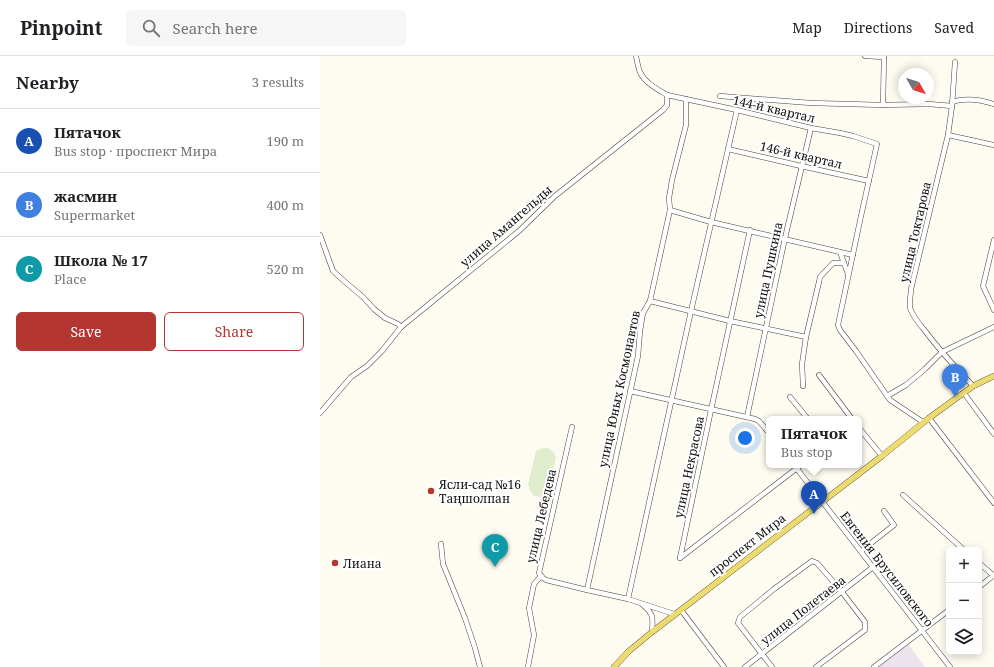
<!DOCTYPE html>
<meta charset="utf-8">
<style>
:root{--surface:#fff;--page:#f6f6f6;--text:#202124;--muted:#757577;--line:#e0e0e0;--accent:#b33631}
body{margin:0;font-family:"Noto Serif",serif;background:var(--page);color:var(--text)}
.controls{position:absolute;right:12px;bottom:12px;display:grid;overflow:hidden;border-radius:6px;box-shadow:0 2px 10px #0003}
.controls button{width:36px;height:36px;display:grid;place-items:center;padding:0;border:0;border-bottom:1px solid var(--line);background:var(--surface);color:var(--text);font:20px sans-serif}
.compass{position:absolute;left:578px;top:12px;width:36px;height:36px;border-radius:50%;background:var(--surface);box-shadow:0 2px 10px #0003;rotate:129deg}
.you{position:absolute;left:425px;top:382px;width:14px;height:14px;margin:-10px;border:3px solid #fff;border-radius:50%;background:#1a73e8;box-shadow:0 0 0 6px #1a73e833}
.badge{display:grid;place-items:center;width:26px;height:26px;border-radius:50%;background:var(--accent);color:#fff;font-size:13px;font-weight:700}
.pin{position:absolute;translate:-50% -33px;filter:drop-shadow(0 1px 2px #0008)}
.pin::after{content:'';position:absolute;top:21px;width:14px;height:12px;background:inherit;clip-path:polygon(0 0,100% 0,50% 100%)}
.popup{position:absolute;left:446px;top:360px;width:96px;height:52px;box-sizing:border-box;display:grid;place-content:center;border-radius:6px;background:var(--surface);filter:drop-shadow(0 1px 3px #0005);font-size:13px;white-space:nowrap;color:var(--muted)}
.popup b{font-size:15px;color:var(--text)}
.popup::after{content:'';position:absolute;left:50%;top:100%;margin-left:-8px;border:8px solid transparent;border-top-color:var(--surface)}
.list{margin:0;padding:0;list-style:none}
h2{display:flex;justify-content:space-between;align-items:center;height:52px;margin:0;padding:0 16px;font-size:17px}
h2 small{font-size:13px;font-weight:400;color:var(--muted)}
.list li{display:grid;grid-template-columns:26px 1fr auto;gap:12px;align-items:center;box-sizing:border-box;height:64px;padding:0 16px;border-top:1px solid var(--line)}
.list b{display:block;font-size:15px;white-space:nowrap}
.list p{margin:0;font-size:13px;white-space:nowrap;color:var(--muted)}
.list em{font-size:13px;font-style:normal;color:var(--muted)}
.actions{display:flex;gap:8px;padding:12px 16px}
.actions a{flex:1;padding:9px 0;border:1px solid var(--accent);border-radius:6px;text-align:center;font-size:14px;color:var(--accent)}
.actions .main{background:var(--accent);color:#fff}
.icon{flex:none;width:22px;height:22px;fill:none;stroke:currentColor;stroke-width:2;stroke-linecap:round;stroke-linejoin:round}
.map{position:relative;flex:none;width:674px;height:611px;overflow:hidden}
header{display:flex;align-items:center;gap:24px;box-sizing:border-box;height:56px;padding:0 20px;background:var(--surface);border-bottom:1px solid var(--line)}
header strong{font-size:19px}
nav{display:flex;gap:22px;margin-inline-start:auto;font-size:14px}
.search{width:280px;height:36px;background:var(--page);display:flex;align-items:center;gap:10px;box-sizing:border-box;padding:0 14px;border-radius:6px;color:var(--muted);font-size:15px}
main{display:flex}
aside{flex:1;background:var(--surface)}
.map>svg:first-child{display:block}
</style>
<header>
<strong>Pinpoint</strong>
<div class="search"><svg class="icon" aria-label="search" viewBox="0 0 24 24"><circle cx="10" cy="10" r="6"/><path d="M15 15l6 6"/></svg>Search here</div>
<nav><a>Map</a><a>Directions</a><a>Saved</a></nav>
</header>
<main>
<aside>
<h2>Nearby<small>3 results</small></h2>
<ul class="list">
<li><span class="badge" style="background:#1a4fb4">A</span><div><b>Пятачок</b><p>Bus stop · проспект Мира</p></div><em>190 m</em></li>
<li><span class="badge" style="background:#3f7fe0">B</span><div><b>жасмин</b><p>Supermarket</p></div><em>400 m</em></li>
<li><span class="badge" style="background:#0f9aa8">C</span><div><b>Школа № 17</b><p>Place</p></div><em>520 m</em></li>
</ul>
<div class="actions"><a class="main">Save</a><a>Share</a></div>
</aside>
<div class="map">
<svg width="674" height="611" viewBox="0 0 674 611">
<rect width="100%" height="100%" fill="#fefcf0"/>
<!-- industrial -->
<polygon fill="#ece3ec" points="588,588 605,611 557,611"/>
<!-- pitch -->
<path fill="#e0eecd" d="M 222,392 C 230,391 233,395 236,401 L 229,435 L 221,441 L 214,440 L 210,435 L 208,428 L 216,395 Z"/>
<g fill="none" stroke-linecap="round" stroke-linejoin="round">
<!-- minor casing -->
<g stroke="#414141" stroke-width="5.5">
<g id="minor">
<polyline points="545,0 564,1"/>
<path d="M 635,6 L 632,50 L 628,79 L 591,233 C 591,239 589,246 590,252 C 593,261 600,269 606,276 C 620,295 636,312 653,330"/>
<polyline points="347,39 417,54 491,72 520,77 533,80 557,88 541,160 518,269 520,274 536,295 570,344 603,366"/>
<polyline points="400,40 491,47 563,49 609,48 632,50"/>
<path d="M 632,46 C 646,41 661,44 674,48"/>
<polyline points="563,49 564,0"/>
<polyline points="628,79 674,89"/>
<polyline points="408,93 481,110 549,125"/>
<polyline points="350,154 391,166 533,199"/>
<polyline points="0,179 13,215 24,225 43,241 54,253 65,262 78,268 81,271"/>
<polyline points="674,184 663,230 674,254"/>
<polyline points="520,196 528,218"/>
<polyline points="330,245 410,265 486,281"/>
<polyline points="499,319 532,363"/>
<polyline points="483,330 482,308 486,281 499,226 500,221 513,207 524,207"/>
<polyline points="310,335 435,363 439,365 449,377"/>
<polyline points="644,337 674,378"/>
<polyline points="567,340 586,329 605,313 622,296 674,271"/>
<polyline points="470,341 488,363"/>
<path d="M 0,357 L 31,321 L 47,310 L 62,295 L 81,271 L 199,175 L 235,140 L 343,54 L 347,49 L 347,39 C 337,33 325,27 320,16 C 318,11 317,5 316,0"/>
<polyline points="427,361 465,182 491,72"/>
<polyline points="609,362 674,447"/>
<polyline points="252,371 219,517 223,522 226,524 267,534 308,543 354,558"/>
<polyline points="539,372 562,400"/>
<polyline points="474,409 630,611"/>
<polyline points="583,439 644,494"/>
<polyline points="121,488 123,508 145,562 155,592 160,611"/>
<polyline points="541,495 574,469 564,455"/>
<polyline points="360,502 391,354 430,174"/>
<polyline points="360,502 481,409"/>
<polyline points="659,507 674,520"/>
<polyline points="659,531 674,519"/>
<polyline points="267,534 318,300 320,275 323,257 330,245 350,154 349,142 352,124 366,69 366,43"/>
<polyline points="308,543 371,255 417,54"/>
<path d="M 323,549 C 334,558 333,562 332,576"/>
<polyline points="361,554 404,611"/>
<polyline points="208,611 214,579 209,552 214,528 221,520"/>
<polyline points="425,611 553,511"/>
<polyline points="452,611 418,567 420,561 454,533 492,505 497,507 522,536 545,566 545,574 496,611"/>
<polyline points="554,611 629,554"/>
</g>
</g>
<!-- major casing -->
<g stroke="#1f1f1f" stroke-width="6">
<polyline id="major" points="294,611 309,595 332,576 562,400 609,362 653,330 674,320"/>
</g>
<!-- minor -->
<use href="#minor" stroke="#fff" stroke-width="4.5"/>
<!-- major -->
<use href="#major" stroke="#edda71" stroke-width="5.5"/>
</g>
<!-- markers -->
<g fill="#b33631" stroke="#fff" stroke-width="1.5">
<circle cx="111" cy="435" r="4"/>
<circle cx="15" cy="507" r="4"/>
</g>
<g text-anchor="middle" dominant-baseline="central" stroke-width="4" stroke-linejoin="round" paint-order="stroke">
<!-- street labels -->
<g font-size="12" fill="#0e0e0e" stroke="#fff">
<text transform="translate(454 53) rotate(13)">144-й квартал</text>
<text transform="translate(481 99) rotate(13)">146-й квартал</text>
<text transform="translate(186 170) rotate(-41)">улица Амангельды</text>
<text transform="translate(595 176) rotate(-77)">улица Токтарова</text>
<text transform="translate(448 214) rotate(-78)">улица Пушкина</text>
<text transform="translate(299 333) rotate(-78)">улица Юных Космонавтов</text>
<text transform="translate(369 411) rotate(-78)">улица Некрасова</text>
<text transform="translate(221 460) rotate(-77)">улица Лебедева</text>
<text transform="translate(427 489) rotate(-38)">проспект Мира</text>
<text transform="translate(567 513) rotate(52)">Евгения Брусиловского</text>
<text transform="translate(483 554) rotate(-38)">улица Полетаева</text>
</g>
<!-- poi labels -->
<g font-size="12" fill="#0e0e0e" stroke="#fff" text-anchor="start">
<text x="119" y="428">Ясли-сад №16<tspan x="119" dy="14">Таңшолпан</tspan></text>
<text x="23" y="507">Лиана</text>
</g>
</g>
</svg>
<div class="controls">
<button>+</button>
<button>−</button>
<button><svg class="icon" aria-label="layers" viewBox="0 0 24 24"><path d="M12 4l9 5-9 5-9-5zM3 14l9 5 9-5"/></svg></button>
</div>
<svg class="compass" viewBox="-18 -18 36 36"><path d="M0-13l5 13h-10z" fill="#e53935"/><path d="M0 13l5-13h-10z" fill="#757577"/></svg>
<div class="you"></div>
<div class="pin badge" style="left:494px;top:458px;background:#1a4fb4">A</div>
<div class="popup"><b>Пятачок</b>Bus stop</div>
<div class="pin badge" style="left:635px;top:341px;background:#3f7fe0">B</div>
<div class="pin badge" style="left:175px;top:511px;background:#0f9aa8">C</div>
</div>
</main>
